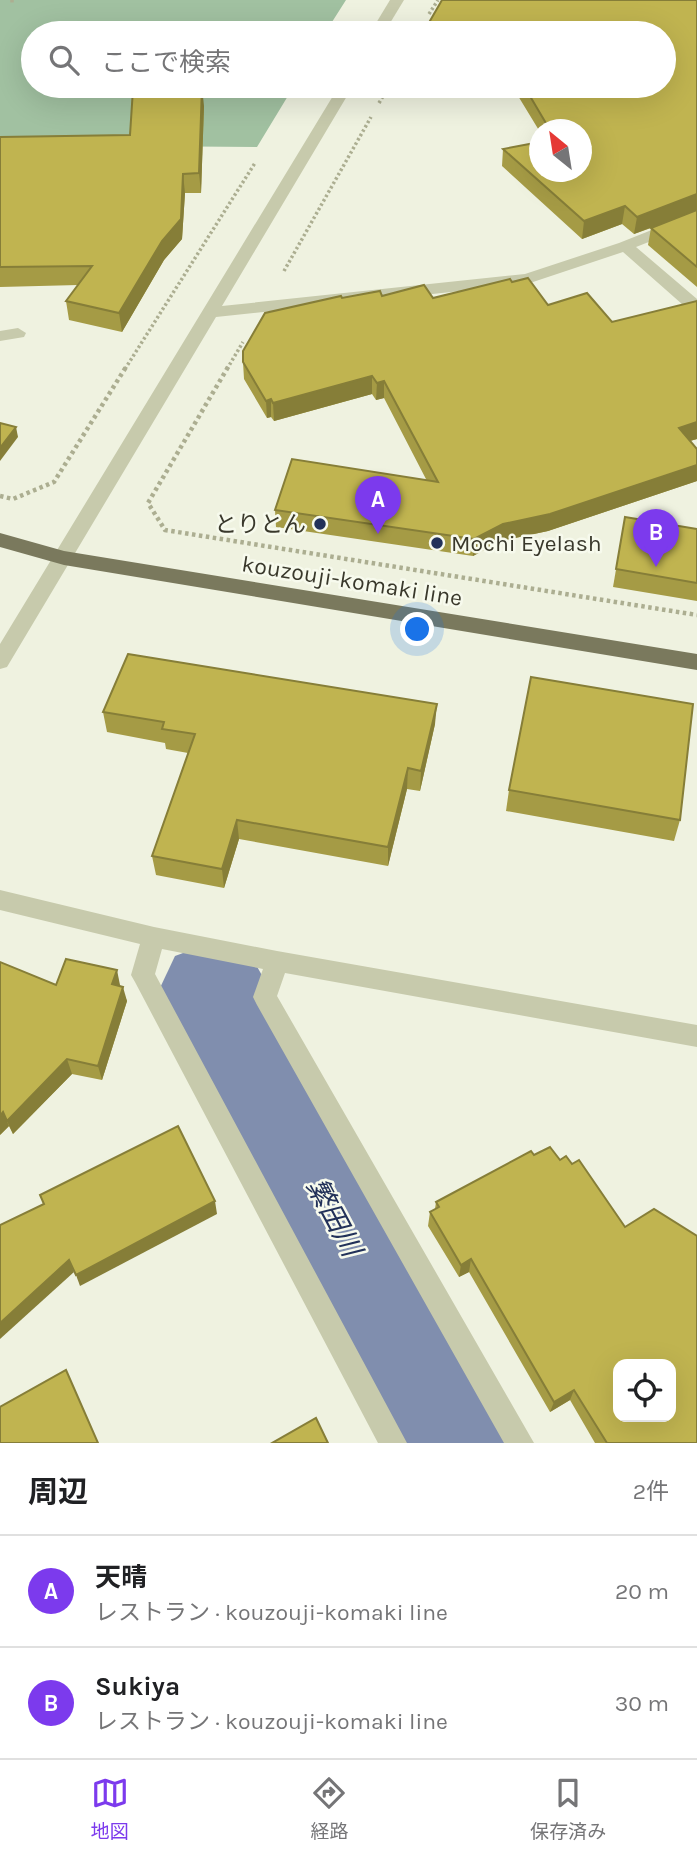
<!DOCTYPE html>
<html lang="ja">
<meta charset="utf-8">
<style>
:root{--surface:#fff;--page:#f6f6f6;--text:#202124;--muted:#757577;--line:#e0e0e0;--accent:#7c3aed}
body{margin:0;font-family:Karla,"Noto Sans JP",sans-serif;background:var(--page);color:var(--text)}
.controls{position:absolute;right:21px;bottom:21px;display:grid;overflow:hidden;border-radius:14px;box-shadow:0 7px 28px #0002}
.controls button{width:63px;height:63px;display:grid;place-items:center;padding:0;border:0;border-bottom:2px solid var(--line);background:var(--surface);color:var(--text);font:35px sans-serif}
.compass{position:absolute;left:529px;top:119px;width:63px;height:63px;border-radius:50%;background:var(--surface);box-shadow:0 7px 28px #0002;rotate:330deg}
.you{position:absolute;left:418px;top:630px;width:24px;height:24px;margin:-18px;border:5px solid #fff;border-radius:50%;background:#1a73e8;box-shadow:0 0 0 10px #1a73e833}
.badge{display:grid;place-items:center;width:46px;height:46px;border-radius:50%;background:var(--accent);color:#fff;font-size:23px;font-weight:700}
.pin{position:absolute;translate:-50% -58px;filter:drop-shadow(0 2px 4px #0008)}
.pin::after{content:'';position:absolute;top:37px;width:24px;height:21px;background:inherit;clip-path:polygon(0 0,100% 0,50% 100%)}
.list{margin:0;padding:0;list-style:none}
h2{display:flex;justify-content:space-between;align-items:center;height:91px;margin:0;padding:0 28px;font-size:30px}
h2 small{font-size:23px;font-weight:400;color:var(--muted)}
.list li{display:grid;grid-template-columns:46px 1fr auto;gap:21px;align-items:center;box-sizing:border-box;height:112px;padding:0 28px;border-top:2px solid var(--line)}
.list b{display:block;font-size:26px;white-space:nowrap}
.list p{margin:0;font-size:23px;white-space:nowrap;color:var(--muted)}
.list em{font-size:23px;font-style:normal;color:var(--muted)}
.icon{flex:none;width:38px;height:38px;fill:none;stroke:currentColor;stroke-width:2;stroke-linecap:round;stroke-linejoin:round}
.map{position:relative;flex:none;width:697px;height:1443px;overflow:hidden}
.search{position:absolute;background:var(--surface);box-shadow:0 7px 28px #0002;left:21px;right:21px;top:21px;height:77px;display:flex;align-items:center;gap:18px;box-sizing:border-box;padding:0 24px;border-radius:38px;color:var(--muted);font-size:26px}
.sheet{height:315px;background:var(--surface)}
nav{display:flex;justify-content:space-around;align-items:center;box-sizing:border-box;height:98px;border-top:2px solid var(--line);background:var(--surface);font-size:19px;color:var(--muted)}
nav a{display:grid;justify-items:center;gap:4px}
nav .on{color:var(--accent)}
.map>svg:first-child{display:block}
</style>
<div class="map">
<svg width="697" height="1443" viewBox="0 0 697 1443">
<rect width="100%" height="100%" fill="#eff2e0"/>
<!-- green -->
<polygon fill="#a1c1a1" points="0,0 346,0 325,33 33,33 33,86 294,86 257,147 0,145"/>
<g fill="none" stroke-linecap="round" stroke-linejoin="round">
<!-- river -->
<polygon fill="#808eae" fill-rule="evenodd" points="213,942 251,956 501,1398 520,1443 388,1443 159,990 175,956"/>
<!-- path-far1 -->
<g stroke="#acae91" stroke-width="3.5" stroke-dasharray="2.5 2.5" stroke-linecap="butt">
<polyline points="12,0 12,3"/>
<polyline points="429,14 438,0"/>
<polyline points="379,103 389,86"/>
<polyline points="284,271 371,117"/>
<polyline points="125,369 255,163"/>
<polyline points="227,369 243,342"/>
</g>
<!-- path -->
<g stroke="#acae91" stroke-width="4.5" stroke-dasharray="3.5 3.5" stroke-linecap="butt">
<polyline points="228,367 148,503 165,530 697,615"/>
<polyline points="0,496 13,499 54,482 126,367"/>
</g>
<!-- minor -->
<g fill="#c7caac" fill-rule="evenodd">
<polygon points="390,0 404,0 384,33 370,33"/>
<polygon points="339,86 353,86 222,306 525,274 619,243 697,212 697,223 636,247 697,299 697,313 691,312 623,252 527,284 216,317 7,667 0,669 0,644"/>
<polygon points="18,328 26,333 24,337 0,341 0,331"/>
<polygon points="0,890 154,927 277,951 697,1025 697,1047 285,973 277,996 534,1443 504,1443 257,1005 253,997 263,969 162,949 155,974 407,1443 378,1443 135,982 131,975 140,944 0,910"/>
</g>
<!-- major -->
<polygon fill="#7a795d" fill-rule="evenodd" points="0,533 64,551 697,654 697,670 64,565 0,547"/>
</g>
<!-- wall -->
<g fill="#a59b45">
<polygon points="697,0 697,287 648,245 651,228 634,234 622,224 582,239 502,166 503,149 540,172 582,130 540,130 540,132 512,86 421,97 416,86 664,86"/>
<polygon points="204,106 201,193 185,193 182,239 164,260 122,332 69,320 66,301 78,285 0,287 0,137 130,135"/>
<polygon points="512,282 548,305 612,322 697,301 697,439 690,441 697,449 697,481 548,531 501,541 473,556 276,527 275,510 427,481 384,398 376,400 372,394 274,421 271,417 267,418 244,379 243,362 342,298 382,296 433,298"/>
<polygon points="625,517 697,529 697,601 613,587"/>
<polygon points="103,712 435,724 420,791 407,789 388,866 239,839 224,888 156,875 152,856 188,753 166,749 165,743 107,732"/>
<polygon points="509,790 680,820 674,841 506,811"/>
<polygon points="56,985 120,985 127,1001 102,1080 72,1074 13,1134 9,1126 0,1135"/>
<polygon points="436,1202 697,1443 595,1443 570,1400 550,1412 469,1272 459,1277 428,1226 430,1212 435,1209"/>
</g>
<!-- shaded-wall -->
<g fill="#867e38">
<polygon points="422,86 512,86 421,97"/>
<polygon points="202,87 204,106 201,193 199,173"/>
<polygon points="183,174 185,193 182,239 164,260 122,332 119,313"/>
<polygon points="697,194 697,210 634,234 637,217"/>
<polygon points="625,206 622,224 582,239 584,221"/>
<polygon points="372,376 372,394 274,421 273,403"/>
<polygon points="384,381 384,398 376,400 377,383"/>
<polygon points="271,399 271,417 267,418 266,401"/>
<polygon points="697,422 697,439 675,445 679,428"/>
<polygon points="16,427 18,437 0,461 0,448"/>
<polygon points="697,465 697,481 548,531 501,541 473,556 474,539 503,524"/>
<polygon points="437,704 435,724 420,791 421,771"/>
<polygon points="408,768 407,789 388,866 388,847"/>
<polygon points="237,820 239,839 224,888 222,869"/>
<polygon points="117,970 120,985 115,999 112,984"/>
<polygon points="123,987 127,1001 102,1080 98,1066"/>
<polygon points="67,1059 72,1074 13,1134 7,1121"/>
<polygon points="3,1112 9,1126 0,1135 0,1116"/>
<polygon points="215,1201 217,1214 80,1286 76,1275"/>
<polygon points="471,1259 469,1272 459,1277 461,1265"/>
<polygon points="69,1260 74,1272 0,1339 0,1323"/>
<polygon points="574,1390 570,1400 550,1412 554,1402"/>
</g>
<!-- building -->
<g fill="#c0b450" stroke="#867e38" stroke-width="2" fill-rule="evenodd">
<polygon points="442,0 697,0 697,194 637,217 625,206 584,221 503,149 540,142 540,172 582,172 582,130 550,130 524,86 664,86 664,33 423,33"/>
<polygon points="202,87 199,173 183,174 181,219 162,241 119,313 66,301 92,266 0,267 0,137 130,135 133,89"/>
<polygon points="697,210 697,267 651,228"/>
<polygon points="528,278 548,305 587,293 612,322 697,301 697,422 679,428 697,449 697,465 550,514 503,524 474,539 275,510 292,459 438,482 384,381 377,383 372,376 273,403 271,399 266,401 243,362 243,351 265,313 341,296 342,298 380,291 382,296 424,285 433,298 510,279 512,282"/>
<polygon points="0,423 16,427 0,448"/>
<polygon points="625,517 697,529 697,583 616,569"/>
<polygon points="128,654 437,704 421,771 408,768 388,847 237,820 222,869 152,856 195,734 162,729 164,722 103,712"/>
<polygon points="531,677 693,704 680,820 509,790"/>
<polygon points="66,959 117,970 112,984 123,987 98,1066 67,1059 7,1121 3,1112 0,1116 0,962 56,985"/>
<polygon points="178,1126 215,1201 76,1275 69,1260 0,1323 0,1225 44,1204 40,1195"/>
<path d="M 550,1147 L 560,1160 L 566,1156 L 572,1164 L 579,1160 L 625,1227 L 654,1209 L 697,1236 L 697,1443 L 607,1443 L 574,1390 L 554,1402 L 471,1259 L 461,1265 L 430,1212 L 439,1207 L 436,1202 L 531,1151 L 534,1155 ZM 618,1364 L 671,1364 L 671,1417 L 618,1417 Z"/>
<polygon points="66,1370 98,1443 0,1443 0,1407"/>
<polygon points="316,1418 328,1443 272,1443"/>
</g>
<!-- markers -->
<g fill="#223159" stroke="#f7faed" stroke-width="2.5">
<circle cx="320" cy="524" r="7"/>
<circle cx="437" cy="543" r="7"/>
</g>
<g text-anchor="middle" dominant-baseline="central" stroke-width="5" stroke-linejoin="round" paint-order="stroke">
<!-- poi labels -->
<g font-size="23" fill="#39382b" stroke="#f7faed" text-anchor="end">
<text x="306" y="524">とりとん</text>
<text x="451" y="543" text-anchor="start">Mochi Eyelash</text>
</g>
<!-- street labels -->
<g font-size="23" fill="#39382b" stroke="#f7faed">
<text transform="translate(352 581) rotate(9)">kouzouji-komaki line</text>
</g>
<!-- near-water labels -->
<g font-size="28" font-style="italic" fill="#223159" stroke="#f7faed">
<text transform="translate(334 1217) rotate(62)">繁田川</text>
</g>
</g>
</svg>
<div class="controls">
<button><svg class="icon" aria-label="locate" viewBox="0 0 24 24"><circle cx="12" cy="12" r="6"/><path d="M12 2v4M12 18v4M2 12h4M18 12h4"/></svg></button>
</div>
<svg class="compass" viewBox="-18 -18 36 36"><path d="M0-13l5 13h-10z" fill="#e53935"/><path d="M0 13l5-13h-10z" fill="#757577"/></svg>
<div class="you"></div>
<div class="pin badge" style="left:378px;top:534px">A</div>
<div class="pin badge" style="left:656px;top:567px">B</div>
<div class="search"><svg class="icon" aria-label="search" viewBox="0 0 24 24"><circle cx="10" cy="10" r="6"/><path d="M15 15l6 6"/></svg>ここで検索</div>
</div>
<section class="sheet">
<h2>周辺<small>2件</small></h2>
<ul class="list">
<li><span class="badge">A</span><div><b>天晴</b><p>レストラン · kouzouji-komaki line</p></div><em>20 m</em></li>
<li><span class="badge">B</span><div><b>Sukiya</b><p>レストラン · kouzouji-komaki line</p></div><em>30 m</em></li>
</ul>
</section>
<nav>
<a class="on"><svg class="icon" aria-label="map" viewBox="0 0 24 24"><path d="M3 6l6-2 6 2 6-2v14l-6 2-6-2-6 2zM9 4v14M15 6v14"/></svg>地図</a>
<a><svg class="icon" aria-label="directions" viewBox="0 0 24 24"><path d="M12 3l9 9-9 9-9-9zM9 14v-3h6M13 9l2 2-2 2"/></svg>経路</a>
<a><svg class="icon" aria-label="saved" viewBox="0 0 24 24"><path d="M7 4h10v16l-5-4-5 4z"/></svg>保存済み</a>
</nav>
